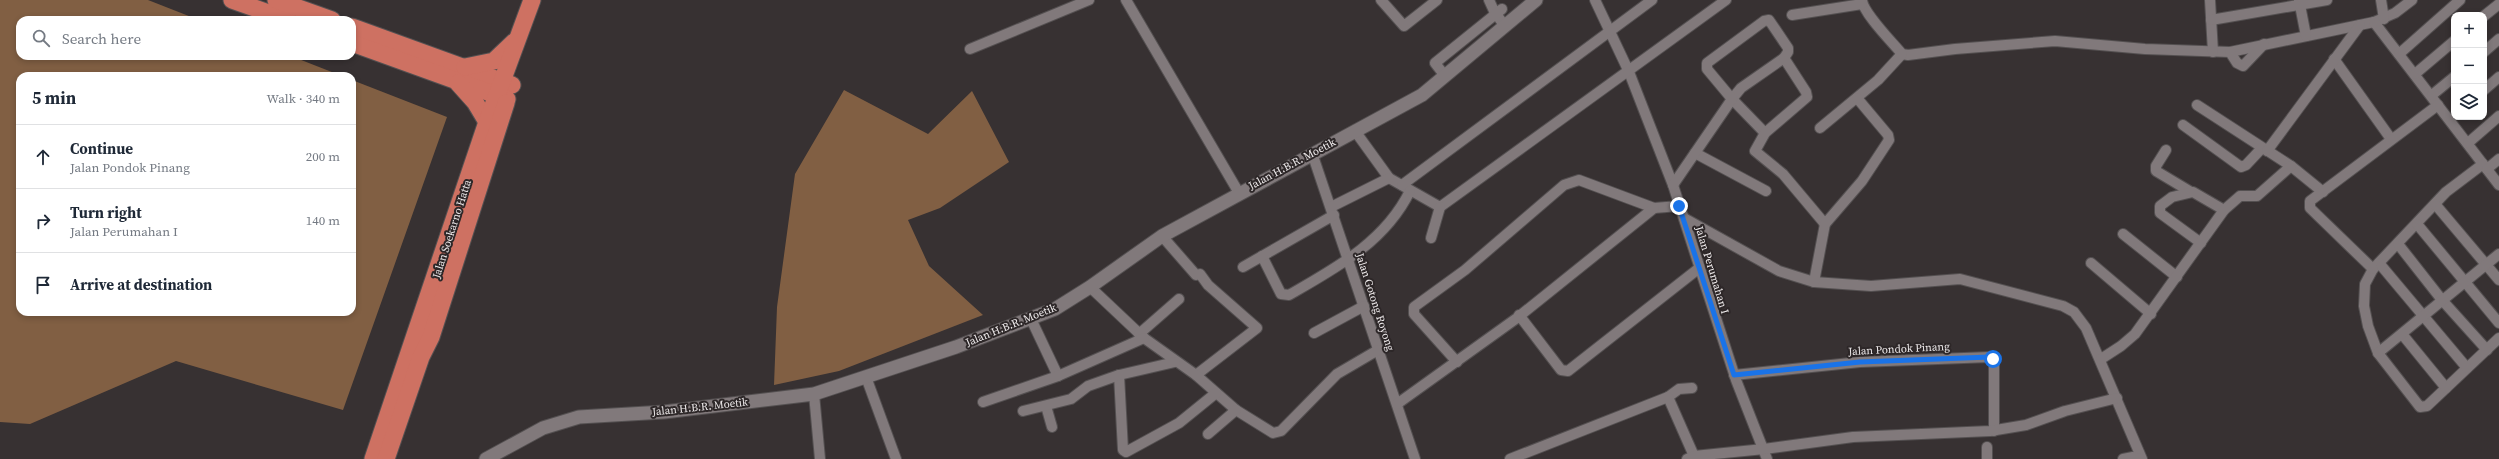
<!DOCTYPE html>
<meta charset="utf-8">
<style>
:root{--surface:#fff;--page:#f2f2f3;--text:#1f2937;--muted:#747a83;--line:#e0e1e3}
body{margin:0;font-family:"Source Serif 4",serif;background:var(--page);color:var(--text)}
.controls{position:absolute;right:12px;top:12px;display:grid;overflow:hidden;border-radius:8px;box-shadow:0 2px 6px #0003}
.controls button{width:36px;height:36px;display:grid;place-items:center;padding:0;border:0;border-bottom:1px solid var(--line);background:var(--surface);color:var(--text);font:20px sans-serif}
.stop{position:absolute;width:12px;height:12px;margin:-9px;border:3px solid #1a73e8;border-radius:50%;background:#fff}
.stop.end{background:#1a73e8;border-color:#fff;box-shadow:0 1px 4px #0008}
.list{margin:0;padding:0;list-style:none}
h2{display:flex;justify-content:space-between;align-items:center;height:52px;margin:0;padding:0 16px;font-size:17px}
h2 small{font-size:13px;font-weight:400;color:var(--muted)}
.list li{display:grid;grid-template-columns:26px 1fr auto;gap:12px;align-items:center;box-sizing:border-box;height:64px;padding:0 16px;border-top:1px solid var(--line)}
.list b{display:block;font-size:15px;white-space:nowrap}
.list p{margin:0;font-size:13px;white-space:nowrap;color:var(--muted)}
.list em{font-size:13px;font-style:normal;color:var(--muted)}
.icon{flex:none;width:22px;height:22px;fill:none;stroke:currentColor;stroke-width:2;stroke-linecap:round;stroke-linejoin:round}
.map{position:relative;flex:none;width:2499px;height:459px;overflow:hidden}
.search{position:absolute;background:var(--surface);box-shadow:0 2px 6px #0003;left:16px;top:16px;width:340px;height:44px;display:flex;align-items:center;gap:10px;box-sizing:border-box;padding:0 14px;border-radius:12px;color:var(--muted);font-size:15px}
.panel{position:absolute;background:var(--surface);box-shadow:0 2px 6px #0003;left:16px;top:72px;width:340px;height:244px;border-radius:12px}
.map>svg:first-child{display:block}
</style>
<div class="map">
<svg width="2499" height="459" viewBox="0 0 2499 459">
<rect width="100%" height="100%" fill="#373132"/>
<!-- forest -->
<g fill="#815f43">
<polygon points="0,0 148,0 199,20 20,20 20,56 291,56 342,76 20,76 20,312 352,312 352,80 447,117 343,410 176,361 30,424 0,422"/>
<polygon points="844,90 928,134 972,91 1009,162 940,208 908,220 929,266 983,315 839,371 774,385 777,307 795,174"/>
</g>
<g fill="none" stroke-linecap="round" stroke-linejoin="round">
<!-- minor casing -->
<g stroke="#545051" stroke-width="12">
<g id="minor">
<polyline points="1126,0 1239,193"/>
<polyline points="1381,0 1404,26 1437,0"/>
<polyline points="1489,0 1494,11 1504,25"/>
<polyline points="1595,0 1629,72 1673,185 1736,380 1767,459"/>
<path d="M 1862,0 C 1863,13 1893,43 1902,54 L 1908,55 L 1955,49 L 2055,41 L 2145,49 L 2230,52 L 2374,22 L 2395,13 L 2412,0"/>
<polyline points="2210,0 2213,52"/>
<polyline points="2299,0 2306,36"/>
<polyline points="2381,0 2384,19"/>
<polyline points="1792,15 1862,4"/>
<polyline points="2484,16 2499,4"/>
<polyline points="2211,20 2327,0"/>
<polyline points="2374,22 2499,185"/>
<polyline points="970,49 1089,0"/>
<polyline points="2230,52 2237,63 2243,66 2264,44"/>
<polyline points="2484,52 2499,39"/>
<polyline points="2399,54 2460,0"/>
<polyline points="2334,59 2391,139"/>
<polyline points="2415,74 2454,41"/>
<polyline points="1445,76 1435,63 1502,9"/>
<polyline points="2484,90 2499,77"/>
<polyline points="2432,95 2454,77"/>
<polyline points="2197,105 2291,166 2323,192"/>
<polyline points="2183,125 2241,167 2246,165 2262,148"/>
<polyline points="1820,128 1878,80 1902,54"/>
<polyline points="1355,131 1389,178 1440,207 1726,0"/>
<polyline points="1765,133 1732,99 1741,88 1784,58"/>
<polyline points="2468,143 2499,116"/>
<polyline points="2166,150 2156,166 2156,171 2191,192"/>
<polyline points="2267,151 2360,25"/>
<polyline points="1312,153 1415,459"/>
<polyline points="1695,153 1766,191"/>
<polyline points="2483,164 2446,192 2373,269 2365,284 2364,306 2368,326 2378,353 2420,407 2427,406 2499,338"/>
<polyline points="2487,169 2499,159"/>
<polyline points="1402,185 1652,0"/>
<polyline points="1673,185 1732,99 1707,69 1707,63 1764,21 1769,20 1788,48 1788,52 1784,58 1806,92 1807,97 1765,133 1755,151 1783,174 1825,224"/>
<polyline points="2435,204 2499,280"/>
<polyline points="1331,207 1389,178"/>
<polyline points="1684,218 1779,271 1814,282 1871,286 1960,279 2063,306 2074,312 2086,328 2142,459"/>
<polyline points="2417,224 2499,323"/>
<polyline points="2123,234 2177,277"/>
<polyline points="1162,236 1196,275 1200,274 1208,285 1257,328 1196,375"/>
<polyline points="1431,238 1440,207"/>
<polyline points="2201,243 2160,213 2160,206 2172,197 2193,192 2224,210"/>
<polyline points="2398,244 2442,300 2487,350"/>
<path d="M 1262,256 L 1281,294 L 1289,295 C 1336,268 1385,242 1410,191"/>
<polyline points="2091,263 2151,314"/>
<polyline points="2379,263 2467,368"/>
<polyline points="1243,267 1334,215"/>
<polyline points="2373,269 2310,208 2310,201 2438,105"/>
<polyline points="1814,282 1825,224 1862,181 1889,140 1888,135 1857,98"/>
<polyline points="1090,287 1144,338 1196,375 1236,410 1273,433 1281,431 1337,374 1378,350"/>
<polyline points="1519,315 1561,370 1568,371 1698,269"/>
<polyline points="1031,319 1058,376"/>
<polyline points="1314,333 1364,306"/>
<polyline points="1139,334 1179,299"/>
<polyline points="2402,334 2446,388"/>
<polyline points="2378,353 2499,254"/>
<polyline points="2101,359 2121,346 2135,334 2224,210 2240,196 2257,196 2291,166"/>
<polyline points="1457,362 1414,314 1414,307 1465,270 1564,185 1579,180 1654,208 1679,206"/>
<polyline points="1119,375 1123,450 1126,452 1179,423 1216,393"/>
<polyline points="1734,375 1860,362 1990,357 1994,361 1994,431"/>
<polyline points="866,377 896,459"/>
<polyline points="814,394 820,459"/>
<polyline points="1668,397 1679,389 1692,388"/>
<polyline points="983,402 1058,376 1144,338"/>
<polyline points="1397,404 1517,318 1654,208"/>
<polyline points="1046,406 1052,427"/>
<polyline points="1023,411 1071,399 1088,386 1119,375 1175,362"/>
<polyline points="1208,434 1236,410"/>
<polyline points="1510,459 1668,397 1694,456"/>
<polyline points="1687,459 1694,456 1764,449 1853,437 1990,431 2026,425 2065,411 2117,398"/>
<polyline points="1987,459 1987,447"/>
<polyline points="2123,459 2133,457 2140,459"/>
</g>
</g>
<!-- tertiary casing -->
<g stroke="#545051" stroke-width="15">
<polyline id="tertiary" points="486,459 543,428 579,417 664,412 814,394 956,347 1055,309 1090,287 1162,236 1422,95 1536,0"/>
</g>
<!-- trunk casing -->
<g stroke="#545051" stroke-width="19">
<g id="trunk">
<polyline points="232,0 288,20"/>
<polyline points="276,0 332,20"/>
<polyline points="352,27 512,85"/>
<polyline points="352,43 507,99"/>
<polyline points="465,67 494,61 514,42"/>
<polyline points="458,83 475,102 487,122"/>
<polyline points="373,459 487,122 532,0"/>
<polyline points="386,459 421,357 431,337 506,103"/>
</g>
</g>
<!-- minor -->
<use href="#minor" stroke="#81797b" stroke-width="10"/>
<!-- tertiary -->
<use href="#tertiary" stroke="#81797b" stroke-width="13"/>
<!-- trunk -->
<use href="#trunk" stroke="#ce7162" stroke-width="17"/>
</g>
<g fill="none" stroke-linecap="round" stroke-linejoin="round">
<!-- route -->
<polyline stroke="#1a73e8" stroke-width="5" points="1679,206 1734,375 1860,362 1990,357 1993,359"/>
</g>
<g text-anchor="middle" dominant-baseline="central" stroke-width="4" stroke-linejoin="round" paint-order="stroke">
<!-- street labels -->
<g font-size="11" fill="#efebec" stroke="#2d2728">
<text transform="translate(1292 164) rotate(-28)">Jalan H.B.R. Moetik</text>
<text transform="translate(452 229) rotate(-72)">Jalan Soekarno Hatta</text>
<text transform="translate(1712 270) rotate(73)">Jalan Perumahan I</text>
<text transform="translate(1375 302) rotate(72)">Jalan Gotong Royong</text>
<text transform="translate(1011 325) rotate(-22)">Jalan H.B.R. Moetik</text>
<text transform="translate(1899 349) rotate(-3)">Jalan Pondok Pinang</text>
<text transform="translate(700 407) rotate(-6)">Jalan H.B.R. Moetik</text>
</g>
</g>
</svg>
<div class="controls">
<button>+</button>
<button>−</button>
<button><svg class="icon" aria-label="layers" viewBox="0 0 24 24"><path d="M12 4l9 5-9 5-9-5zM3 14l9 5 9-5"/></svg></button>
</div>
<div class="stop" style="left:1993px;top:359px"></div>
<div class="stop end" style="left:1679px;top:206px"></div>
<div class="search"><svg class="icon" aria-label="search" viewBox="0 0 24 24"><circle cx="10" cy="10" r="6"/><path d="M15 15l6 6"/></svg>Search here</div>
<section class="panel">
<h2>5 min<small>Walk · 340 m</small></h2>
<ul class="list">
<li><svg class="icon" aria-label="ahead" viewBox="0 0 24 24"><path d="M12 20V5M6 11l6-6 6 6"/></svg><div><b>Continue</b><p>Jalan Pondok Pinang</p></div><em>200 m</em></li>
<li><svg class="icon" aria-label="right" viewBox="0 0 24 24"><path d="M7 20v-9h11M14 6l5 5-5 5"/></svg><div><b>Turn right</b><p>Jalan Perumahan I</p></div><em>140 m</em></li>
<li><svg class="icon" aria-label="arrive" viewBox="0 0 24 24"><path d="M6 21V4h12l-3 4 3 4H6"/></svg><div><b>Arrive at destination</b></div></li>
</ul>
</section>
</div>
